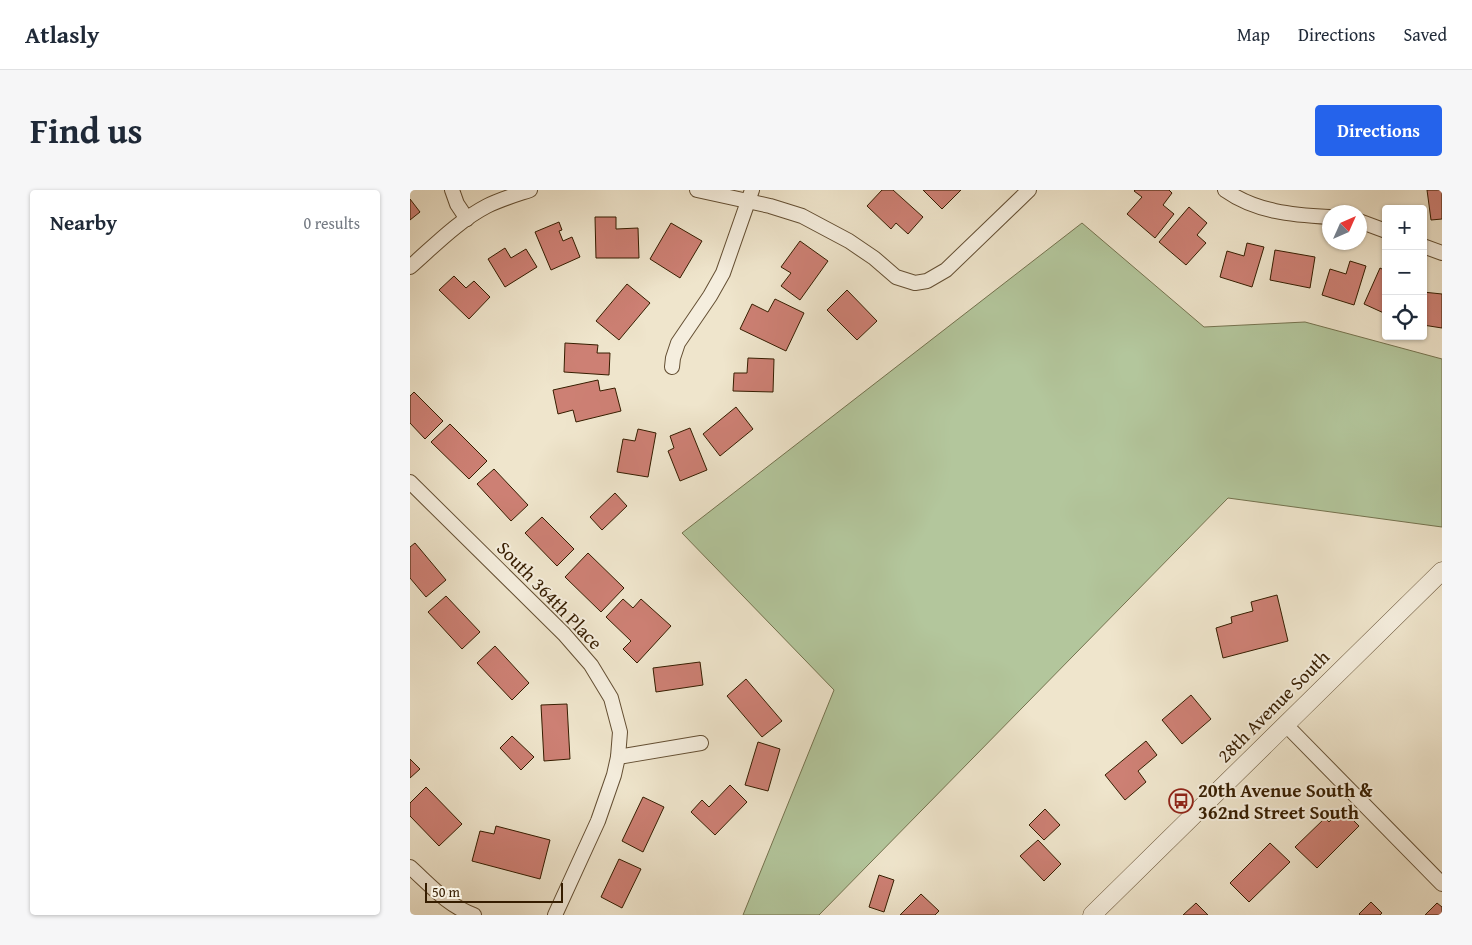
<!DOCTYPE html>
<meta charset="utf-8">
<style>
:root{--surface:#fff;--page:#f6f6f7;--text:#1f2937;--muted:#747a83;--line:#e0e1e3;--accent:#2563eb}
body{margin:0;font-family:"Gentium Book Plus",serif;background:var(--page);color:var(--text)}
.controls{position:absolute;right:15px;top:15px;display:grid;overflow:hidden;border-radius:5px;box-shadow:0 1px 4px #0004}
.controls button{width:45px;height:45px;display:grid;place-items:center;padding:0;border:0;border-bottom:1px solid var(--line);background:var(--surface);color:var(--text);font:25px sans-serif}
.compass{position:absolute;left:912px;top:15px;width:45px;height:45px;border-radius:50%;background:var(--surface);box-shadow:0 1px 4px #0004;rotate:45deg}
.scale{position:absolute;left:15px;bottom:12px;width:138px;box-sizing:border-box;padding-left:5px;border:2px solid #361d00;border-top:0;font-size:14px;line-height:18px;white-space:nowrap;color:#361d00;-webkit-text-stroke:4px #f5eede;paint-order:stroke}
.list{margin:0;padding:0;list-style:none}
h2{display:flex;justify-content:space-between;align-items:center;height:65px;margin:0;padding:0 20px;font-size:21px}
h2 small{font-size:16px;font-weight:400;color:var(--muted)}
.icon{flex:none;width:28px;height:28px;fill:none;stroke:currentColor;stroke-width:2;stroke-linecap:round;stroke-linejoin:round}
.map{position:relative;flex:none;width:1032px;height:725px;overflow:hidden;border-radius:5px}
header{display:flex;align-items:center;gap:30px;box-sizing:border-box;height:70px;padding:0 25px;background:var(--surface);border-bottom:1px solid var(--line)}
header strong{font-size:24px}
nav{display:flex;gap:28px;margin-inline-start:auto;font-size:18px}
.intro{display:flex;align-items:center;justify-content:space-between;box-sizing:border-box;height:120px;padding:0 30px}
h1{margin:0;font-size:35px}
.button{padding:12px 22px;border-radius:5px;background:var(--accent);color:#fff;font-size:18px;font-weight:700}
main{display:flex;gap:30px;padding:0 30px}
aside{flex:1;background:var(--surface);border-radius:5px;box-shadow:0 1px 4px #0004}
.map>svg:first-child{display:block}
</style>
<header>
<strong>Atlasly</strong>
<nav><a>Map</a><a>Directions</a><a>Saved</a></nav>
</header>
<div class="intro"><h1>Find us</h1><a class="button">Directions</a></div>
<main>
<aside>
<h2>Nearby<small>0 results</small></h2>
<ul class="list">
</ul>
</aside>
<div class="map">
<svg width="1032" height="725" viewBox="0 0 1032 725">
<rect width="100%" height="100%" fill="#efe5cc"/>
<filter id="stains"><feTurbulence type="fractalNoise" baseFrequency=".004" numOctaves="4"/><feColorMatrix values="0 0 0 0 .2 0 0 0 0 .09 0 0 0 0 .02 0 0 0 .5 -.17"/></filter>
<radialGradient id="worn" r=".72"><stop offset=".6" stop-color="#630" stop-opacity="0"/><stop offset="1" stop-color="#630" stop-opacity=".3"/></radialGradient>
<!-- green -->
<polygon fill="#b3c69c" stroke="#74724e" points="672,33 794,137 895,132 1032,169 1032,337 818,308 409,725 333,725 424,500 272,343"/>
<!-- building -->
<g fill="#cd8074" stroke="#361d00">
<polygon points="472,0 483,0 513,27 498,44 486,33 481,39 457,16"/>
<polygon points="513,0 551,0 532,19"/>
<polygon points="725,0 759,0 762,3 753,15 764,24 745,48 717,24 732,7 724,1"/>
<polygon points="1017,0 1032,0 1032,29 1021,30"/>
<polygon points="0,9 10,22 0,30"/>
<polygon points="779,17 797,33 787,45 796,53 776,75 749,52"/>
<polygon points="185,27 206,27 206,39 228,38 229,68 186,68"/>
<polygon points="149,32 152,40 149,41 153,51 162,47 170,67 141,80 125,42"/>
<polygon points="261,33 292,51 270,88 240,69"/>
<polygon points="390,51 418,71 390,110 371,96 381,83 371,77"/>
<polygon points="837,53 854,57 842,97 810,87 817,61 834,66"/>
<polygon points="95,58 101,68 116,59 127,77 95,97 78,69"/>
<polygon points="865,60 905,67 900,98 860,90"/>
<polygon points="940,71 956,76 944,115 912,105 920,79 936,84"/>
<polygon points="970,78 976,81 976,124 954,114"/>
<polygon points="44,86 56,98 64,91 80,107 59,129 29,100"/>
<polygon points="217,94 240,113 209,150 186,131"/>
<polygon points="437,100 467,131 447,150 417,120"/>
<polygon points="1013,102 1032,104 1032,138 1013,135"/>
<polygon points="365,109 394,123 376,161 330,139 342,114 358,122"/>
<polygon points="155,153 188,155 187,163 200,163 199,185 154,182"/>
<polygon points="338,168 364,169 363,202 323,201 324,183 337,183"/>
<polygon points="188,190 190,201 205,198 211,221 166,232 163,220 148,224 143,200"/>
<polygon points="4,202 33,231 15,249 0,233 0,206"/>
<polygon points="326,217 343,239 310,266 293,244"/>
<polygon points="40,234 77,271 59,289 21,252"/>
<polygon points="280,238 297,280 270,291 258,261 264,258 260,246"/>
<polygon points="228,239 246,243 238,287 207,282 213,249 225,251"/>
<polygon points="84,279 118,315 101,331 67,294"/>
<polygon points="205,303 217,316 192,340 180,327"/>
<polygon points="132,327 164,359 147,376 115,343"/>
<polygon points="5,353 36,390 16,407 0,388 0,357"/>
<polygon points="178,363 214,398 191,422 155,387"/>
<polygon points="867,405 878,451 813,468 806,438 822,433 821,427 843,421 841,412"/>
<polygon points="36,406 70,442 52,459 18,422"/>
<polygon points="213,409 223,418 231,409 261,436 227,473 213,459 221,451 196,427"/>
<polygon points="85,456 119,493 102,510 67,473"/>
<polygon points="290,472 293,495 246,502 243,478"/>
<polygon points="336,489 372,531 352,547 317,506"/>
<polygon points="781,505 801,529 772,554 752,530"/>
<polygon points="157,514 160,569 134,571 131,515"/>
<polygon points="102,546 124,567 111,580 90,558"/>
<polygon points="736,551 747,565 728,581 736,592 715,610 695,585"/>
<polygon points="348,552 370,559 358,601 335,595"/>
<polygon points="0,569 10,579 0,588"/>
<polygon points="320,595 337,612 305,645 281,622 292,610 299,617"/>
<polygon points="16,597 52,634 29,656 0,626 0,613"/>
<polygon points="233,607 254,617 233,662 212,651"/>
<polygon points="635,619 650,635 634,650 619,635"/>
<polygon points="932,619 949,636 907,678 885,657 915,628 919,632"/>
<polygon points="86,636 140,650 130,689 62,671 70,641 84,644"/>
<polygon points="628,650 651,674 634,691 610,666"/>
<polygon points="860,653 880,672 839,712 820,693"/>
<polygon points="209,669 231,679 212,718 191,707"/>
<polygon points="469,685 484,690 474,722 459,717"/>
<polygon points="511,704 529,721 525,725 490,725"/>
<polygon points="961,712 972,723 970,725 950,725 949,724"/>
<polygon points="786,713 798,725 773,725"/>
<polygon points="1027,713 1032,717 1032,725 1015,725"/>
</g>
<g fill="none" stroke-linecap="round" stroke-linejoin="round">
<!-- minor casing -->
<g stroke="#644f33" stroke-width="16">
<g id="minor">
<polyline points="42,0 47,14 57,29"/>
<polyline points="287,0 360,16 392,26 439,51 464,68 486,87 505,93 517,91 536,80 619,0"/>
<path d="M 815,0 C 846,22 883,25 919,27"/>
<polyline points="949,31 976,41"/>
<polyline points="1013,56 1032,63"/>
<path d="M 0,77 C 24,56 48,31 77,16 C 91,9 105,5 120,0"/>
<polyline points="262,177 263,168 268,153 300,106 313,83 342,0"/>
<polyline points="0,292 154,444 181,475 201,508 210,542 208,567 204,585 188,631 145,725"/>
<polyline points="875,534 1032,694"/>
<polyline points="208,567 291,553"/>
<path d="M 0,677 C 20,695 38,716 64,725"/>
</g>
</g>
<!-- tertiary casing -->
<g stroke="#644f33" stroke-width="19">
<polyline id="tertiary" points="682,725 1032,381"/>
</g>
<!-- minor -->
<use href="#minor" stroke="#f5eede" stroke-width="14"/>
<!-- tertiary -->
<use href="#tertiary" stroke="#f5eede" stroke-width="18"/>
</g>
<!-- icons -->
<defs>
<g id="bus-ring" transform="scale(1.25)"><circle r="9.5" fill="#f5eede" stroke="#8f2418" stroke-width="1.5"/><path d="M-5-6H5V4H4V6H2V4H-2V6H-4V4H-5ZM-3.5-4V0h7V-4ZM-3.5 1.2v1.5H-2V1.2ZM2 1.2v1.5H3.5V1.2Z" fill="#8f2418"/></g>
</defs>
<g fill-rule="evenodd">
<use href="#bus-ring" x="771" y="611"/>
</g>
<g text-anchor="middle" dominant-baseline="central" stroke-width="4" stroke-linejoin="round" paint-order="stroke">
<!-- street labels -->
<g font-size="19" fill="#361d00" stroke="#f5eede">
<text transform="translate(140 405) rotate(46)">South 364th Place</text>
<text transform="translate(863 516) rotate(-45)">28th Avenue South</text>
</g>
<!-- poi labels -->
<g font-size="19" font-weight="bold" fill="#361d00" stroke="#f5eede" text-anchor="start">
<text x="788" y="600">20th Avenue South &amp;<tspan x="788" dy="22">362nd Street South</tspan></text>
</g>
</g>
<rect width="100%" height="100%" filter="url(#stains)"/>
<rect width="100%" height="100%" fill="url(#worn)"/>
</svg>
<div class="controls">
<button>+</button>
<button>−</button>
<button><svg class="icon" aria-label="locate" viewBox="0 0 24 24"><circle cx="12" cy="12" r="6"/><path d="M12 2v4M12 18v4M2 12h4M18 12h4"/></svg></button>
</div>
<svg class="compass" viewBox="-18 -18 36 36"><path d="M0-13l5 13h-10z" fill="#e53935"/><path d="M0 13l5-13h-10z" fill="#747a83"/></svg>
<div class="scale">50 m</div>
</div>
</main>
